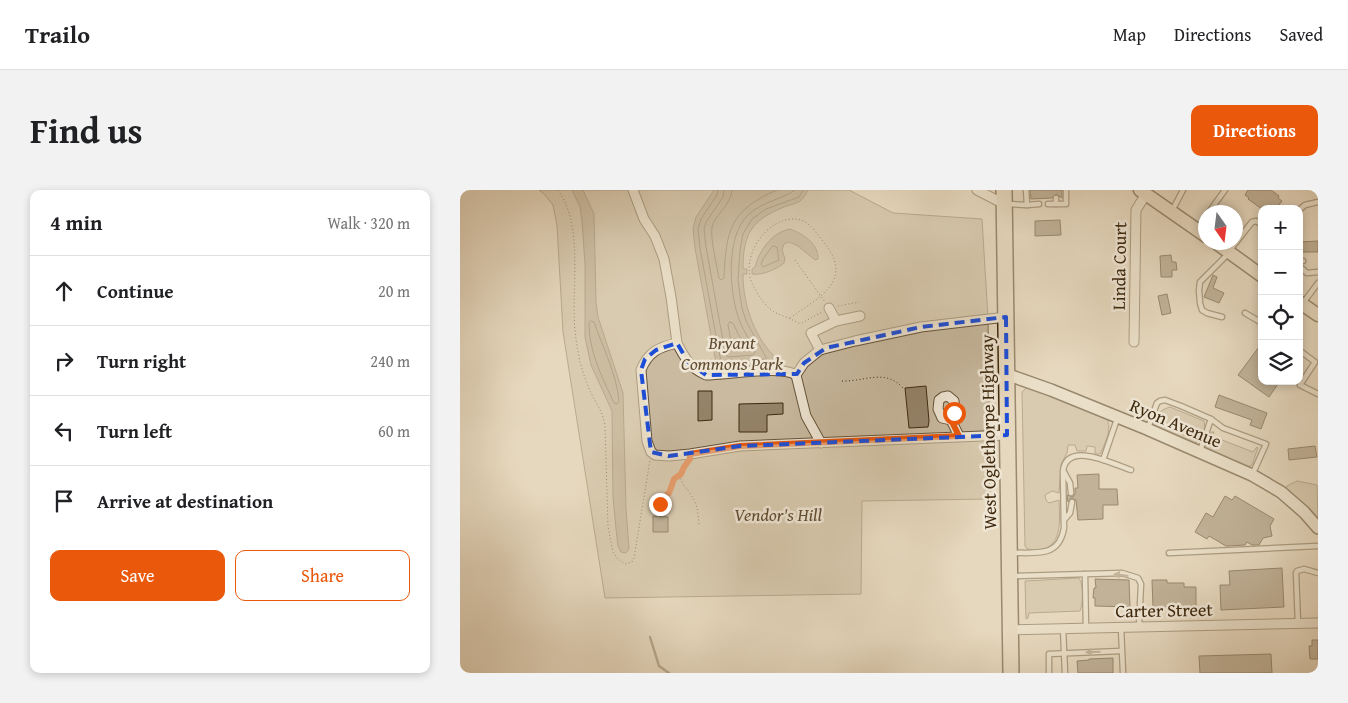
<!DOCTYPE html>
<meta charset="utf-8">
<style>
:root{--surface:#fff;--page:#f2f2f2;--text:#202124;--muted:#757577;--line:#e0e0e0;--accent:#ea580c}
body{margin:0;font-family:"Gentium Book Plus",serif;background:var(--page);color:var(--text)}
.controls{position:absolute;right:15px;top:15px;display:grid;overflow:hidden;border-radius:10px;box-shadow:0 2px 8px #0003}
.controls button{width:45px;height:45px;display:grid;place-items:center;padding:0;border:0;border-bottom:1px solid var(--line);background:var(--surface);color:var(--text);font:25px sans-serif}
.compass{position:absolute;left:738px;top:15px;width:45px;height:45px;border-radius:50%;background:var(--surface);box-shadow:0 2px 8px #0003;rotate:166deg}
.stop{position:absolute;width:15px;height:15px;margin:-11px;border:4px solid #ea580c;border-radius:50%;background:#fff}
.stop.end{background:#ea580c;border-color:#fff;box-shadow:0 1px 5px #0008}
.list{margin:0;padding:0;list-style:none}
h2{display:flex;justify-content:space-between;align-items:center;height:65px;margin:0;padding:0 20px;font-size:21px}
h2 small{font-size:16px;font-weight:400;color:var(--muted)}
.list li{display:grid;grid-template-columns:32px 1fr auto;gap:15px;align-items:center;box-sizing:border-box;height:70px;padding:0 20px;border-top:1px solid var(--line)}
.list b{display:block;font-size:19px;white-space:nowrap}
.list em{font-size:16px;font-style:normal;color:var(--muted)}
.actions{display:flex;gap:10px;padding:15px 20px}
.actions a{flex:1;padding:11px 0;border:1px solid var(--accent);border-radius:10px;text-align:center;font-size:18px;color:var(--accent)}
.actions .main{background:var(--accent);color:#fff}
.icon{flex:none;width:28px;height:28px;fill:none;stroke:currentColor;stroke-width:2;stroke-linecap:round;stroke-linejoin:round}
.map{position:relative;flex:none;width:858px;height:483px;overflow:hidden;border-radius:10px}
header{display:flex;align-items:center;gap:30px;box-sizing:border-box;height:70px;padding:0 25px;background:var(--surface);border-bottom:1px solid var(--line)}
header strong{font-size:24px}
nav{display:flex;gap:28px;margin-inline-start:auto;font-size:18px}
.intro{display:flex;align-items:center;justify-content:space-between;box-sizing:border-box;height:120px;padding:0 30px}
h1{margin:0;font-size:35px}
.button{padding:12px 22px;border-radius:10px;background:var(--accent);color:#fff;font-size:18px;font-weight:700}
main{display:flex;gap:30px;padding:0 30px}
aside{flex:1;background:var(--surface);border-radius:10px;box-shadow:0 2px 8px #0003}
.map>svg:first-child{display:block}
</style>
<header>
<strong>Trailo</strong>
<nav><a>Map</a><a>Directions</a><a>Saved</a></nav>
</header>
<div class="intro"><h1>Find us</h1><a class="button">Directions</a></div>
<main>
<aside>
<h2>4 min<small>Walk · 320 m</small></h2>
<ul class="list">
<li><svg class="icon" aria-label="ahead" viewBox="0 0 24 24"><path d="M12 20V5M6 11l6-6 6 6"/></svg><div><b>Continue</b></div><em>20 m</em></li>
<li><svg class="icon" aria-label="right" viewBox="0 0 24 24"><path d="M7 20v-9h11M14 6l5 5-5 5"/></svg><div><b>Turn right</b></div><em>240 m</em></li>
<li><svg class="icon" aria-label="left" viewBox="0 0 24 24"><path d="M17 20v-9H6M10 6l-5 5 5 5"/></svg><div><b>Turn left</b></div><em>60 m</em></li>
<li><svg class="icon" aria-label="arrive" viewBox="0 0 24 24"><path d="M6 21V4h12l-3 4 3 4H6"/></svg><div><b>Arrive at destination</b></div></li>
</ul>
<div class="actions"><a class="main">Save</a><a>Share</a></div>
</aside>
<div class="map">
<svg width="858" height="483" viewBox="0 0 858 483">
<rect width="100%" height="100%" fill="#e6d8be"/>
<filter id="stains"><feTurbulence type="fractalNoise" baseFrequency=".004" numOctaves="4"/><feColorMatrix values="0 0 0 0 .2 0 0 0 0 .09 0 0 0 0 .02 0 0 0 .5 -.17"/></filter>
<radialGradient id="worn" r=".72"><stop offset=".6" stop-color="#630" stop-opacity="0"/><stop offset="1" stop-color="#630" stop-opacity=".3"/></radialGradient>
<!-- green -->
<g fill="#c9baa0" stroke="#837157">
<polygon points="79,0 389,0 433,23 522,29 528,128 530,309 402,311 401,404 145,408 103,142 97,35 93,15 85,5"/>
<path d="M 567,197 L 572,197 L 645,227 C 654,235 645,254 640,264 L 635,264 L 635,257 L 627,256 L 626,261 L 617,261 L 615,255 L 608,255 L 607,263 L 601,274 L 599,303 L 592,301 L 585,305 L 586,310 L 589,313 L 599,310 C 600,335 603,365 567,359 L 565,356 L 562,202 Z"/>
<path d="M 710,217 L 744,231 C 746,239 742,250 734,254 L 693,237 C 693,226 700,220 710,217 Z"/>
<polygon points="752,242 754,242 752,246 793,262 797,257 798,258 792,275 787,277 746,259 745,254 749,244"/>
<polygon points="837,291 857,295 858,331 826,299 827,296"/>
<path d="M 619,388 C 624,395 623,413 620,421 L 569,423 L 568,428 L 566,429 L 565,391 Z"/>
</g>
<!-- water -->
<g fill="#ad9c82" stroke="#806e54">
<polygon points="112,0 123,0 134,24 136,112 138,127 163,203 166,318 169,359 166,363 161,362 158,356 156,339 153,307 152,221 131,175 125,147 125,75 122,31 120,17"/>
<path d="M 254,0 L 348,0 C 341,14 338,12 324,17 C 292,30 283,43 283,79 L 287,79 L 287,84 L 283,84 C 283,113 293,144 313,165 L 313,175 L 261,178 L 258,178 L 256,173 L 235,58 L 233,39 L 236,27 Z"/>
<path d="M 330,39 C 343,44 359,54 358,69 L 355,70 L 338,56 L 329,52 L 324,54 L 322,60 L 325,69 L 324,73 C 317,79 301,86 292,84 L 292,79 L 295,77 C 299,61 312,42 330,39 Z"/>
</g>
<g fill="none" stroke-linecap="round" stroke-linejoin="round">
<!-- shore -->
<g stroke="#756248" stroke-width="1">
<polyline points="258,0 257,5 241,29 238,39 240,58 258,157 261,171 263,173 307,169 286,131 282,118 278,91 280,60 283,44 292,29 306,19 339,7 343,0"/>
<path d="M 264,0 L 263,7 L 246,32 L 244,39 L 246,57 L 264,156 L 266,165 L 268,167 L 293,165 L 295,162 C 291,152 284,142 280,132 C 269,104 265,47 288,25 C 301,12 321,10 335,0"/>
<path d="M 272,0 C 271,16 255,24 252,37 C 250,49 257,76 259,88 L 261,90 L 264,88 C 266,40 270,20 317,0"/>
<polygon points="313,56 317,57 319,70 303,77 301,74 303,69"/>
<path d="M 131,131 L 134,132 C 142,155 158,188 159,212 L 157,214 L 154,213 C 142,187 129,162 129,133 Z"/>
<polygon points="270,132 273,133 283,154 282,158 274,159 272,157 268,135"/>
</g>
<!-- stream -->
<polyline stroke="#806e54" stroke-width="2.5" points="190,447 199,476 209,483"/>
</g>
<!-- building -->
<g fill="#95846a" stroke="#3d280e">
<polygon points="570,0 602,0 602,8 596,4 592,8 571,9"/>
<polygon points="788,0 811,0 819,6 818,8 822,11 816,19 802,19 788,9 789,8 785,5"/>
<polygon points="600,30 601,45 575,46 575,31"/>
<polygon points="858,51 858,62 839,62 839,52"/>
<polygon points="711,65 712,72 716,72 717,80 712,80 712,87 701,87 700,66"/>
<polygon points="753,85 757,87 753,98 764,103 759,113 744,107"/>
<polygon points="707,104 711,123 702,125 698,106"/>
<polygon points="802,153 802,191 820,191 809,207 778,185"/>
<polygon points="466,196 469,231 468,237 449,238 445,198"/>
<polygon points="238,201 252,201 252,230 238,231"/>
<polygon points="759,205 807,223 801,239 790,235 792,230 755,217"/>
<polygon points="323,213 323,224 307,225 307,242 279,242 279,214"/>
<polygon points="855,256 857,267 829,270 828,259"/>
<polygon points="639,284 639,299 657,299 658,315 643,315 643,329 618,330 616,310 611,308 608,312 607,305 613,307 615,304 615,298 618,298 617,285"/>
<polygon points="765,306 772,310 775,306 814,329 810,336 812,346 803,348 799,355 792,355 787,352 785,355 766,356 749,346 747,349 735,342 746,323 753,327"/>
<polygon points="193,326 208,327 208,342 193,342"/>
<polygon points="822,378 824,417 761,420 760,395 770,395 769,381"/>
<polygon points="635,389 669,390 670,417 635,416 635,408 633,408 634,398 636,398"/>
<polygon points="692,390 707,390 707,393 724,393 724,397 736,397 736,417 724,417 724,418 716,418 716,417 693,417"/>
<polygon points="852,450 858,450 858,469 850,469 849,456 852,456"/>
<polygon points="811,464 812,483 740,483 739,466"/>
<polygon points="653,468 653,483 618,483 617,471 629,470 629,469"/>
</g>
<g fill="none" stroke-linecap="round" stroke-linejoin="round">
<!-- lane casing -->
<g stroke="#67543a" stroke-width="7">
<g id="lane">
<polyline points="548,14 567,15 566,0"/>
<polyline points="588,14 596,14 596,8"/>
<polyline points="596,14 606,14 606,0"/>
<polyline points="567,15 579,14"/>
<polyline points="839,20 845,15 858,12"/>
<polyline points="712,21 723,0"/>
<polyline points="749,22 765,0"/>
<polyline points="737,39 746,27"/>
<polyline points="769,61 792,32 796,31 802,35"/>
<polyline points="839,71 843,71"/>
<polyline points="839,76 847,83 858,82"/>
<polyline points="843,113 858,93"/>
<polyline points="785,123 802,133"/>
<polyline points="762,127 747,123 742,120 740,113 739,100 740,92 768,64"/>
<polyline points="839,160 855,172 840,195 858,204"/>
<polyline points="688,238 697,213 700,211 705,210 721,216 751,229 763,238 806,254 793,283"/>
<polyline points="740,261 751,229"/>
<polyline points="643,270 657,229"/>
<polyline points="604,282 610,293 611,303"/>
<polyline points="604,330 610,323 612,312"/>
<path d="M 553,363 C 577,362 599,368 604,338 L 603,281 C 607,250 653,274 671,280"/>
<polyline points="709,363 858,356"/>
<polyline points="625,384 626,438"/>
<polyline points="552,386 662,383 678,388 681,394 679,436"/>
<polyline points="838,433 836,383 837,381 844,379 858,383"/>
<polyline points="661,437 663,483"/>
<polyline points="603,438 605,483"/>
<polyline points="589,483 589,464 661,461"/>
</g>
</g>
<!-- street casing -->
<g stroke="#67543a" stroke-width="11">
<g id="street">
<path d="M 173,0 L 184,29 L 195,46 L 204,69 L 211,107 L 217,153 C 199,157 188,162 181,180 L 187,251 L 191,262 L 195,265 L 209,266 L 230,264 L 280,256 L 547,245"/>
<polyline points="517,0 544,14"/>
<polyline points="369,118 376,131"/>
<polyline points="674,152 676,20 686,4"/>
<path d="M 217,153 C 224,167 231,179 246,185 C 266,185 321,175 336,185"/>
<polyline points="360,160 395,151 461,137 546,127"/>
<polyline points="491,230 482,228 478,219 479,210 483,207 488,206 494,211 495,220 491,230 499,246"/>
<polyline points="361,253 346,226 336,185 344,173 360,160 351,143 376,131 400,126"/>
<polyline points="550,440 858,433"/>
</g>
</g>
<!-- secondary casing -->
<g stroke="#3d280e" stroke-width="14">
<polyline id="secondary" points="546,184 591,200 687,239 792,285 821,302 844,322 858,338"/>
</g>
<!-- primary casing -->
<g stroke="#3d280e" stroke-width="15">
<g id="primary">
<polyline points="680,0 746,46"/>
<polyline points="755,52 802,86"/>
<polyline points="839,112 858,125"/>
</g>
</g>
<!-- highway casing -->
<g stroke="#3d280e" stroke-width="18">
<polyline id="highway" points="544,0 551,483"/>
</g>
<!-- path -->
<g stroke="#3d280e" stroke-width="1" stroke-dasharray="1 2.5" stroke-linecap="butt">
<path d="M 98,0 C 126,40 109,104 116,149 C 118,164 121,179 127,193 C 132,209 142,218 145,235 L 148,337 L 153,362 L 158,369 L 165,374 L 172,372 L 174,368 L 190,270"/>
<polyline points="335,70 365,112"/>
<polyline points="378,116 399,112"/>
<path d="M 330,128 C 361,106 396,90 362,50 C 355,41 348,30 336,29 C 306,27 279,68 293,95 C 297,104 305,116 314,122 C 322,126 330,128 338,133 L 342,133 L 362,122"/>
<path d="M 382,191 C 404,192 425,178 443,198"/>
<path d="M 220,285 C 221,295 230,301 234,310 C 238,318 238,326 239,334"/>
<polyline points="199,323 200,311 209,303 214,289 221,284 226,274"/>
</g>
<!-- lane -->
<use href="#lane" stroke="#efe6d5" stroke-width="4.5"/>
<!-- street -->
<use href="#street" stroke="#efe6d5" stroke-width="9"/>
<!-- secondary -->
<use href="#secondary" stroke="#efe6d5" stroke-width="11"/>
<!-- primary -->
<use href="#primary" stroke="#e6d8be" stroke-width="12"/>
<!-- highway -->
<use href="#highway" stroke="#e6d8be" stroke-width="15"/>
</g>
<!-- one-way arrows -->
<defs><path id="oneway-solid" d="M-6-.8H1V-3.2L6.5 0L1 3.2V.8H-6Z" transform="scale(1.25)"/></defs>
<g fill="#968772">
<use href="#oneway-solid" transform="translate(661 385) rotate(-173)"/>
<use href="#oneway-solid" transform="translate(633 462) rotate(178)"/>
</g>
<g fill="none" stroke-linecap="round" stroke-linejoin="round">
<!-- route -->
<polyline stroke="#ea580c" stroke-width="6" points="200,314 202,308 209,303 214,289 221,284 224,277 230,269 230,264 280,256 499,246 491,230 494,223"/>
</g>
<!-- marked area -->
<path d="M0 0H858V483H0ZM 546,127 L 547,245 L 280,256 L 209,266 L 191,262 L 181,180 L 185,169 L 196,160 L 217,153 L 228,172 L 246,185 L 337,184 L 344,173 L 366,158 L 461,137 Z" fill="#e6d8be" fill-opacity=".55" fill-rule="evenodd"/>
<path fill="none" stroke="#1d4ed8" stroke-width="4" stroke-dasharray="10 6" stroke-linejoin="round" d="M 546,127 L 547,245 L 280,256 L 209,266 L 191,262 L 181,180 L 185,169 L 196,160 L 217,153 L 228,172 L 246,185 L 337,184 L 344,173 L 366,158 L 461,137 Z"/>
<g text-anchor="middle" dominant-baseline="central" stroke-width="5" stroke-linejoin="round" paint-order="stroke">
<!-- street labels -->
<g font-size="18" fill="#3d280e" stroke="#efe6d5">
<text transform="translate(659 76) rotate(-89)">Linda Court</text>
<text transform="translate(716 233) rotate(23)">Ryon Avenue</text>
<text transform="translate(528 242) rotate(-91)">West Oglethorpe Highway</text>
<text transform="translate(704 420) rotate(-1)">Carter Street</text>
</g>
<!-- park labels -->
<g font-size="18" font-style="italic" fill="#604c32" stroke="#efe6d5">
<text x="272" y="152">Bryant<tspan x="272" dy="21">Commons Park</tspan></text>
<text x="318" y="324">Vendor's Hill</text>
</g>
</g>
<rect width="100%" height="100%" filter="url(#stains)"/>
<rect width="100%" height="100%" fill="url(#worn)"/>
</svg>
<div class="controls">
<button>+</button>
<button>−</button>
<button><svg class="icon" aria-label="locate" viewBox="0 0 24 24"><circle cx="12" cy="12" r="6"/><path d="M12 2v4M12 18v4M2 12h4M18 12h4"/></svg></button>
<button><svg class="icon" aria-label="layers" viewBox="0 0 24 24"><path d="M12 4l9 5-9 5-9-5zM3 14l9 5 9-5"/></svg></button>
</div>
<svg class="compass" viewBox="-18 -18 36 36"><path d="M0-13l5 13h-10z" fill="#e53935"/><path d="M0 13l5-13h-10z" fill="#757577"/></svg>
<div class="stop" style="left:494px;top:223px"></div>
<div class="stop end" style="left:200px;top:314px"></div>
</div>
</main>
